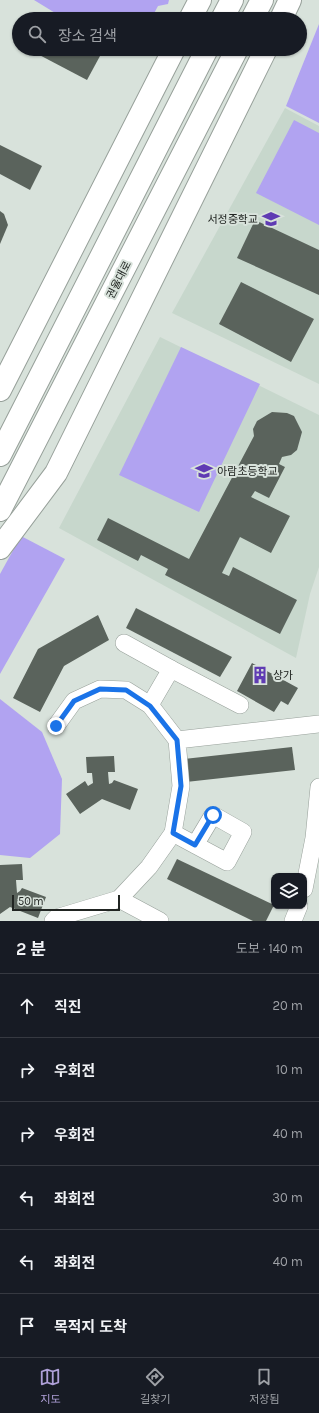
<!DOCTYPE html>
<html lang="ko">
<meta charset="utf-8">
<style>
:root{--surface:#171b24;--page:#20242c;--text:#f1f3f6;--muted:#9ea1a6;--line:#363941;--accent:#afa0d8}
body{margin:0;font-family:Karla,"Noto Sans KR",sans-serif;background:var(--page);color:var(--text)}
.controls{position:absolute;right:12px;bottom:12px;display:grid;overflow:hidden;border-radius:8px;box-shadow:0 1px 3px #0004}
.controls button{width:36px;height:36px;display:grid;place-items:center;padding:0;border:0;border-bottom:1px solid var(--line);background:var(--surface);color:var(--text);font:20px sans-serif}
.scale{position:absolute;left:12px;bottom:10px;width:108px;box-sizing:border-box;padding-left:4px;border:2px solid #212522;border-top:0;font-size:11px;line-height:14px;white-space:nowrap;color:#212522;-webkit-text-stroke:3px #d8e2db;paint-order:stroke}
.stop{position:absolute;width:12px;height:12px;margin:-9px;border:3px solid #1a73e8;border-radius:50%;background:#fff}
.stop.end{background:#1a73e8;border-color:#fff;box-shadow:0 1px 4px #0008}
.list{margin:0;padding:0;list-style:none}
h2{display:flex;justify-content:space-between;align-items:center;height:52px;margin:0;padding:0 16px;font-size:17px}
h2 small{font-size:13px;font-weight:400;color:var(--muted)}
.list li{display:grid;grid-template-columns:26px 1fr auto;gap:12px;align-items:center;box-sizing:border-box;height:64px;padding:0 16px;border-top:1px solid var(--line)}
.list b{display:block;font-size:15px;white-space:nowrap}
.list em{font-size:13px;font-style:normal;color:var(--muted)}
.icon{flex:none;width:22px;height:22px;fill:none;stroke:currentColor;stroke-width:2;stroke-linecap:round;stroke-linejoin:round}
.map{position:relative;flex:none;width:319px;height:921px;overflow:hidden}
.search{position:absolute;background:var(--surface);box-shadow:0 1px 3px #0004;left:12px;right:12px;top:12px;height:44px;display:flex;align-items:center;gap:10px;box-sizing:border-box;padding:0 14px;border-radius:22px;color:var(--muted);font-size:15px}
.sheet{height:436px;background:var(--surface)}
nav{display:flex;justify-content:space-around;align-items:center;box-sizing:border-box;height:56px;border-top:1px solid var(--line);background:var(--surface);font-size:11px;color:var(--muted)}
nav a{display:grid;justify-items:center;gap:2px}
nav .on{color:var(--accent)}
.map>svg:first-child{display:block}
</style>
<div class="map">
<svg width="319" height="921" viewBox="0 0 319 921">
<rect width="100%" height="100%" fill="#d8e2db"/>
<!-- built -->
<g fill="#c7d7cc">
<polygon points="285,108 319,126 319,384 172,313"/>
<polygon points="160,337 319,415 319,567 310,594 296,658 59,528"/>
</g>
<!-- green -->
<g fill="#b1a3f1">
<polygon points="34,0 169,0 168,4 158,6 151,19 65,19"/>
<polygon points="319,24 319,123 286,106"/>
<polygon points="294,120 319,133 319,225 256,193"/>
<polygon points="181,347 260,384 199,512 119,475"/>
<polygon points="21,536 65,559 0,674 0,574"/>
<polygon points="0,699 42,732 62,779 60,834 30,858 0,855"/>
</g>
<!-- building -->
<g fill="#5a635c">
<polygon points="28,49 86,49 100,56 87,80"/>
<polygon points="0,145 42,166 30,190 0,174"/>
<polygon points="0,211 4,214 8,225 0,244"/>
<polygon points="255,220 319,250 319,295 237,258"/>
<polygon points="241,282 314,319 291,362 219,324"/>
<polygon points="272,412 287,413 294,416 302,432 297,450 291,455 282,457 279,464 285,467 269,498 255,491 251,497 290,516 271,553 240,537 222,573 229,576 233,567 297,600 280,634 165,575 168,569 141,555 138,561 97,540 108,518 189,559 254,436 253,429 257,421"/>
<polygon points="136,608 232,657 220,677 126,628"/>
<polygon points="98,615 109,640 64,666 40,712 13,698 38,649"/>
<polygon points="252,663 298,688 288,705 281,701 274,712 237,691"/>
<polygon points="292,747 295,770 186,782 184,759"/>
<polygon points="114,756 115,772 108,772 109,784 112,783 114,780 138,789 130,810 102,799 80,814 66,794 85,781 88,786 93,783 92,773 87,773 86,757"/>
<polygon points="177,859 274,905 266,921 253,921 167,879"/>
<polygon points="22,864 23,880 16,880 17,893 20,891 22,888 46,897 38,918 10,907 0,914 0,865"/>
</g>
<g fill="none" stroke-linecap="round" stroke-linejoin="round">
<!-- minor casing -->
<g stroke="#97a09a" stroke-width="18">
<g id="minor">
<polyline points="124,643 171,669"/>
<polyline points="150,705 171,669 240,705"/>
<polyline points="56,726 74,701 100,689 126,690 150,705 177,740"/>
<polyline points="173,833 227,862 243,832 213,815 195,845"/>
<polyline points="304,889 314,838 319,787"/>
<polyline points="119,899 160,921"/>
<polyline points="53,921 56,918 119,899 149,867 173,833 181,786 177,740 319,724"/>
<polyline points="293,921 299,906"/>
</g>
</g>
<!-- highway casing -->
<g stroke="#97a09a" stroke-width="24">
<g id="highway">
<polyline points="190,19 200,0"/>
<polyline points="222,19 232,0"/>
<polyline points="252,19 262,0"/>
<polyline points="281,19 290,0"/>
<polyline points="0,390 174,49"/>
<polyline points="0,455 207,49"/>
<polyline points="0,510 237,49"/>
<polyline points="0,548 56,473 266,49"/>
</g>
</g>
<!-- minor -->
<use href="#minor" stroke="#fff" stroke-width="17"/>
<!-- highway -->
<use href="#highway" stroke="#fff" stroke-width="22"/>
</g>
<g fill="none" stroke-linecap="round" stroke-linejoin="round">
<!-- route -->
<polyline stroke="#1a73e8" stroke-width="5" points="56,726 74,701 100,689 126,690 150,706 177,740 181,786 173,833 195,845 213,815"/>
</g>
<!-- icons -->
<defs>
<g id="school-bare" transform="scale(1.38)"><path d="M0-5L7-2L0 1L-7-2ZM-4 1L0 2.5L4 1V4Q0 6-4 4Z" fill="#5f3bb3" stroke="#d8e2db" stroke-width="2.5" paint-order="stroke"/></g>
<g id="building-bare" transform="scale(1.38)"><path d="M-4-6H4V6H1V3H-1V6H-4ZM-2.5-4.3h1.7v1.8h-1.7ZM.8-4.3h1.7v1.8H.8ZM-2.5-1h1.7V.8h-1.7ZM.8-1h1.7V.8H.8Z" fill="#5f3bb3" stroke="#d8e2db" stroke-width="2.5" paint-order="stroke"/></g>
</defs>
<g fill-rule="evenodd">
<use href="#school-bare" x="271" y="219"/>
<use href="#school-bare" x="204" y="471"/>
<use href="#building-bare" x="260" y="675"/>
</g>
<g text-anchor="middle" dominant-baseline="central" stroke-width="4" stroke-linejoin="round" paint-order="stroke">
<!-- poi labels -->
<g font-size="11" fill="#212522" stroke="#d8e2db" text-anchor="start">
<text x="258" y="219" text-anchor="end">서정중학교</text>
<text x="217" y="471">아람초등학교</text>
<text x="273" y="675">상가</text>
</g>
<!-- street labels -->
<g font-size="11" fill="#212522" stroke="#d8e2db">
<text transform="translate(119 280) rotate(-63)">권율대로</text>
</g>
</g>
</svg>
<div class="controls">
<button><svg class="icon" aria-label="layers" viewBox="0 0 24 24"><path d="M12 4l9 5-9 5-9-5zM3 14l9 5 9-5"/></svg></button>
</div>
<div class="scale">50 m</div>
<div class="stop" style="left:213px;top:815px"></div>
<div class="stop end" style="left:56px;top:726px"></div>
<div class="search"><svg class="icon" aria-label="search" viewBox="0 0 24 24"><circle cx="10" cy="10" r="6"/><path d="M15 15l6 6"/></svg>장소 검색</div>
</div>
<section class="sheet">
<h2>2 분<small>도보 · 140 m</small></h2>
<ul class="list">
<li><svg class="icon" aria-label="ahead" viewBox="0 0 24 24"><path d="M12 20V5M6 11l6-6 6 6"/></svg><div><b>직진</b></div><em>20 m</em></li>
<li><svg class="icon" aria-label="right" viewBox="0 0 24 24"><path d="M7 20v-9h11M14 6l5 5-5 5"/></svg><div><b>우회전</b></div><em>10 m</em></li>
<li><svg class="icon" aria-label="right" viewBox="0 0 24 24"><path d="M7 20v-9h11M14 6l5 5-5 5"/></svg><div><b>우회전</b></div><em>40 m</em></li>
<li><svg class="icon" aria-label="left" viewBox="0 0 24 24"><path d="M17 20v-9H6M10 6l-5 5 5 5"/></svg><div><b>좌회전</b></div><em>30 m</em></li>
<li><svg class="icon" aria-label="left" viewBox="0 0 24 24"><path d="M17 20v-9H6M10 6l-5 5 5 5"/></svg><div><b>좌회전</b></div><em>40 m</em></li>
<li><svg class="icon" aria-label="arrive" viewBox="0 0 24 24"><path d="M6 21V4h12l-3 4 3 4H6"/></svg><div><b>목적지 도착</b></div></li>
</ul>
</section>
<nav>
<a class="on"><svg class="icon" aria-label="map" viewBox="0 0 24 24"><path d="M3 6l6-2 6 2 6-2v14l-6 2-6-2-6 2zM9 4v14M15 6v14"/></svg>지도</a>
<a><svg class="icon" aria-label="directions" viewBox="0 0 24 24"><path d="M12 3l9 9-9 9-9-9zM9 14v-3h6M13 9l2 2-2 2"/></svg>길찾기</a>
<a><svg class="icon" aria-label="saved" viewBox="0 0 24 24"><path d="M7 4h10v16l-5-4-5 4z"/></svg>저장됨</a>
</nav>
